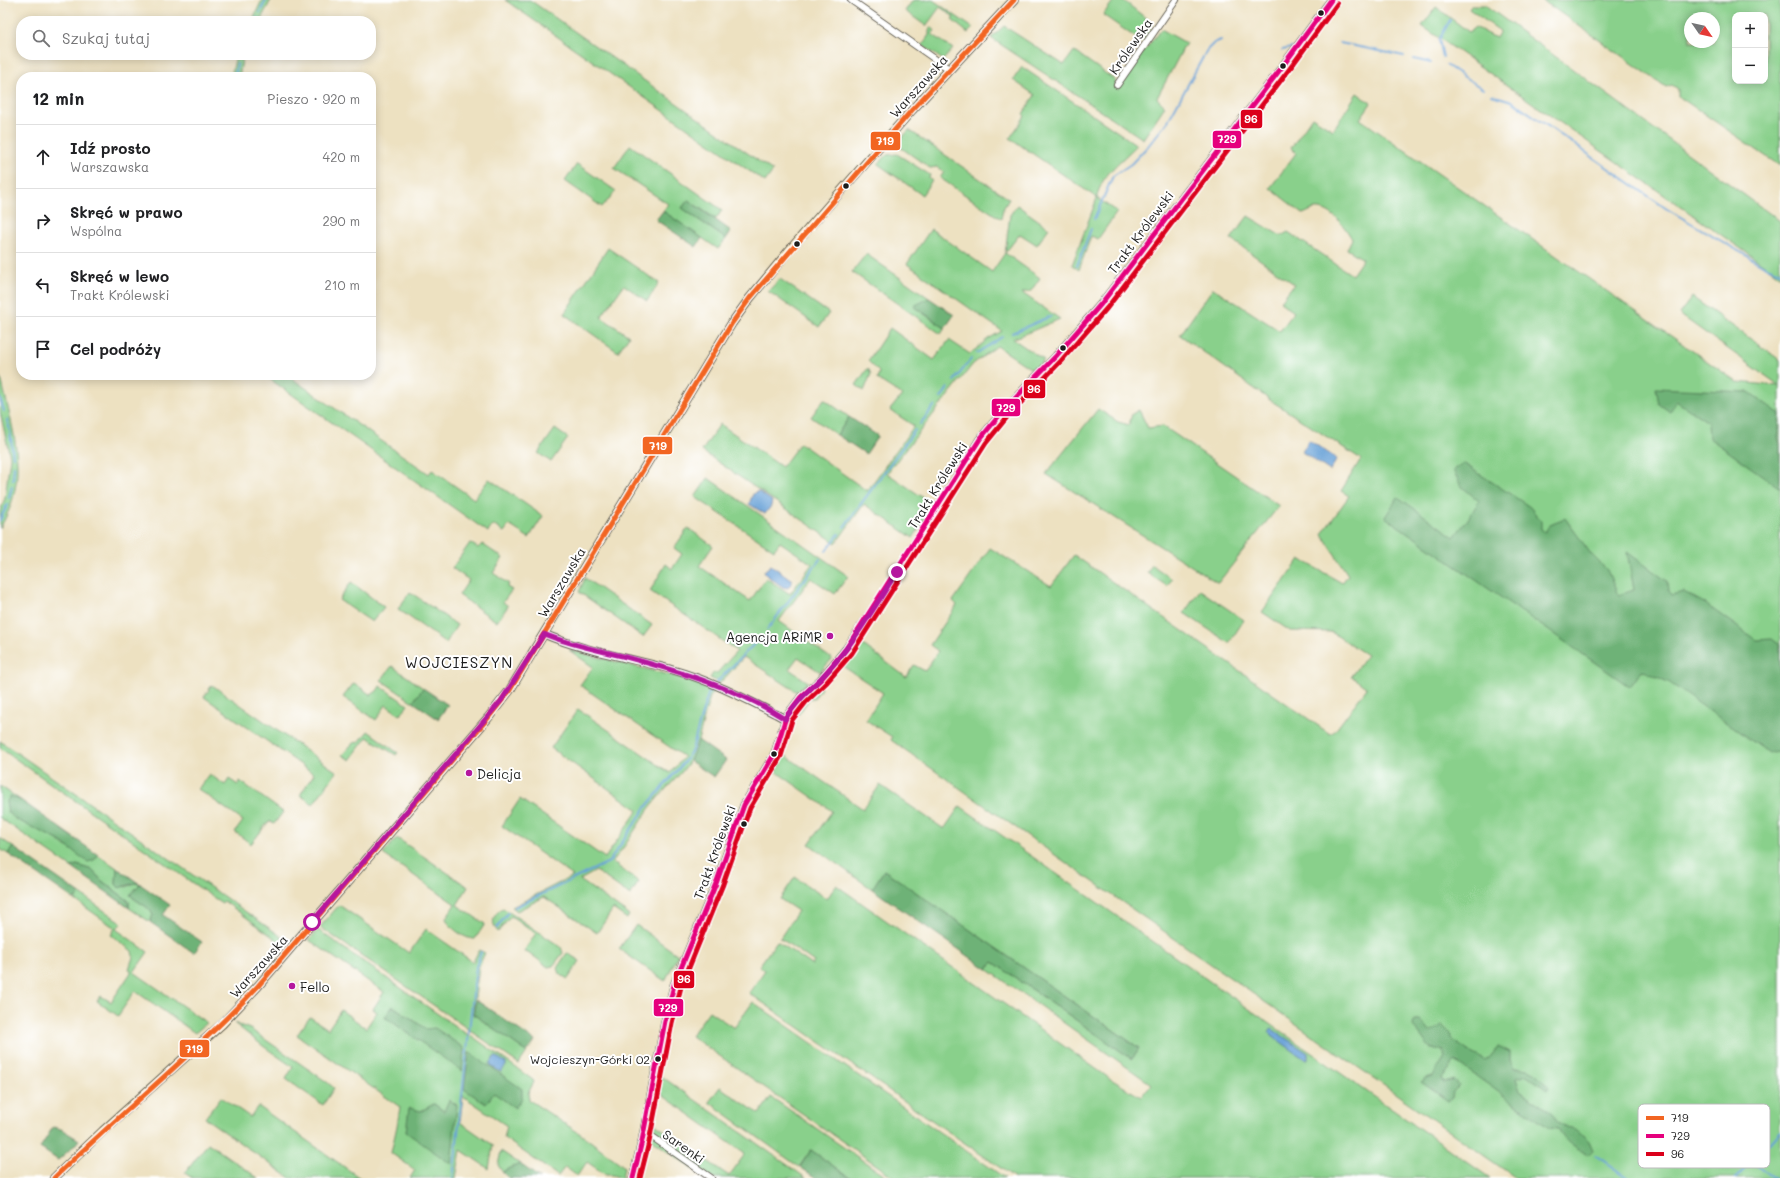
<!DOCTYPE html>
<html lang="pl">
<meta charset="utf-8">
<style>
:root{--surface:#fff;--page:#f6f6f6;--text:#202124;--muted:#757577;--line:#e0e0e0}
body{margin:0;font-family:Mali,sans-serif;background:var(--page);color:var(--text)}
.controls{position:absolute;right:12px;top:12px;display:grid;overflow:hidden;border-radius:8px;box-shadow:0 2px 10px #0003}
.controls button{width:36px;height:36px;display:grid;place-items:center;padding:0;border:0;border-bottom:1px solid var(--line);background:var(--surface);color:var(--text);font:20px sans-serif}
.compass{position:absolute;left:1684px;top:12px;width:36px;height:36px;border-radius:50%;background:var(--surface);box-shadow:0 2px 10px #0003;rotate:124deg}
.stop{position:absolute;width:12px;height:12px;margin:-9px;border:3px solid #b5179e;border-radius:50%;background:#fff}
.stop.end{background:#b5179e;border-color:#fff;box-shadow:0 1px 4px #0008}
.list{margin:0;padding:0;list-style:none}
h2{display:flex;justify-content:space-between;align-items:center;height:52px;margin:0;padding:0 16px;font-size:17px}
h2 small{font-size:13px;font-weight:400;color:var(--muted)}
.list li{display:grid;grid-template-columns:26px 1fr auto;gap:12px;align-items:center;box-sizing:border-box;height:64px;padding:0 16px;border-top:1px solid var(--line)}
.list b{display:block;font-size:15px;white-space:nowrap}
.list p{margin:0;font-size:13px;white-space:nowrap;color:var(--muted)}
.list em{font-size:13px;font-style:normal;color:var(--muted)}
.icon{flex:none;width:22px;height:22px;fill:none;stroke:currentColor;stroke-width:2;stroke-linecap:round;stroke-linejoin:round}
.map{position:relative;flex:none;width:1780px;height:1178px;overflow:hidden}
.search{position:absolute;background:var(--surface);box-shadow:0 2px 10px #0003;left:16px;top:16px;width:360px;height:44px;display:flex;align-items:center;gap:10px;box-sizing:border-box;padding:0 14px;border-radius:16px;color:var(--muted);font-size:15px}
.panel{position:absolute;background:var(--surface);box-shadow:0 2px 10px #0003;left:16px;top:72px;width:360px;height:308px;border-radius:16px}
.map>svg:first-child{display:block}
</style>
<div class="map">
<svg width="1780" height="1178" viewBox="0 0 1780 1178">
<rect width="100%" height="100%" fill="#fff"/>
<filter id="ink" filterUnits="userSpaceOnUse"><feTurbulence type="fractalNoise" baseFrequency=".025" numOctaves="2"/><feDisplacementMap in="SourceGraphic" scale="8" xChannelSelector="R" yChannelSelector="G"/><feConvolveMatrix kernelMatrix="1 2 1 2 8 2 1 2 1" color-interpolation-filters="sRGB"/></filter>
<filter id="wash" filterUnits="userSpaceOnUse"><feTurbulence type="fractalNoise" baseFrequency=".012" numOctaves="4" result="noise"/><feDisplacementMap in="SourceGraphic" scale="16" xChannelSelector="R" yChannelSelector="G"/><feGaussianBlur stdDeviation="0.9" result="paint"/><feColorMatrix in="noise" values="0 0 0 0 0 0 0 0 0 0 0 0 0 0 0 0 0 1.4 0 .05"/><feComposite in="paint" operator="in"/></filter>
<g filter="url(#wash)">
<rect width="100%" height="100%" fill="#ede1c1"/>
<!-- green -->
<g fill="#89d08b" stroke="#527654" fill-rule="evenodd">
<polygon points="262,0 271,0 260,21 252,21"/>
<polygon points="505,0 530,0 773,171 765,182"/>
<polygon points="913,0 933,0 973,28 968,33 952,20 954,17 940,7 926,26 905,11"/>
<polygon points="1114,0 1123,0 1153,24 1142,42 1103,15"/>
<path d="M 1542,0 L 1780,0 L 1780,166 L 1678,96 L 1678,89 L 1672,85 L 1666,87 ZM 1735,15 L 1765,15 L 1765,81 L 1735,81 ZM 1690,18 L 1714,18 L 1714,42 L 1690,42 Z"/>
<polygon points="1472,5 1485,5 1780,221 1780,276 1422,26 1436,7 1469,32 1475,27 1496,38 1500,31 1469,9"/>
<polygon points="931,26 935,31 932,34 953,49 943,60 922,45 929,35 929,31"/>
<polygon points="1004,26 1064,65 1074,51 1115,80 1116,87 1161,29 1186,43 1157,98 1165,106 1143,139 991,38"/>
<polygon points="236,55 243,55 239,77 231,77"/>
<path d="M 1022,67 L 1137,145 C 1122,161 1100,175 1097,198 L 1117,212 L 1098,239 L 1091,236 L 1079,270 L 1072,265 L 1097,198 L 1010,138 L 1025,116 L 1023,114 L 1035,95 L 1013,80 Z"/>
<path d="M 1357,93 L 1371,103 L 1360,119 L 1737,382 L 1780,386 L 1679,314 L 1692,297 L 1780,360 L 1780,1178 L 1516,1178 L 891,740 L 892,737 L 866,720 L 883,693 L 841,665 L 858,641 L 906,677 L 914,665 L 925,671 L 938,651 L 930,645 L 957,605 L 953,601 L 990,548 L 1051,586 L 1074,555 L 1330,734 L 1335,731 L 1367,688 L 1351,676 L 1367,655 L 1331,632 L 1290,631 L 1262,612 L 1300,559 L 1342,583 L 1348,575 L 1322,534 L 1349,496 L 1341,491 L 1361,459 L 1270,400 L 1180,335 L 1213,288 L 1280,331 L 1294,312 L 1280,302 L 1294,284 L 1231,239 L 1248,216 L 1281,236 L 1288,232 L 1352,275 L 1363,259 L 1347,249 L 1352,239 C 1345,227 1331,207 1315,209 C 1311,210 1306,213 1303,214 L 1270,188 L 1296,153 L 1291,148 L 1312,117 L 1333,130 Z"/>
<polygon points="909,130 1009,199 1003,209 1001,219 940,178 944,172 937,167 930,168 900,147 899,141"/>
<polygon points="630,145 722,210 716,219 688,200 682,208 726,239 718,249 663,211 668,204 614,168"/>
<polygon points="897,154 930,175 929,178 932,180 922,195 878,164 887,155"/>
<polygon points="577,164 616,191 602,207 565,181"/>
<polygon points="1017,205 1049,228 1037,245 1020,234 1005,253 1040,278 1031,291 1022,293 1060,319 1013,339 1044,360 1034,371 997,346 973,364 887,473 934,505 913,538 864,504 836,543 702,451 720,424 782,467 800,443 867,491 914,426 890,410 902,395 877,379 879,372 868,361 890,328 934,360 949,340 970,354 988,339 1002,331 907,264 931,229 992,272 1005,253 1010,215"/>
<polygon points="608,248 659,283 647,301 624,285 601,317 629,336 618,352 564,314"/>
<polygon points="866,254 929,298 914,307 945,328 941,334 852,272"/>
<polygon points="780,279 829,313 819,327 768,291"/>
<polygon points="868,368 871,374 864,391 856,385"/>
<polygon points="264,375 287,375 429,474 432,470 474,499 489,479 543,516 529,538 509,525 504,532 493,525 488,532"/>
<path d="M 0,377 L 2,382 C 14,435 30,478 0,528 L 0,511 L 5,498 L 10,457 L 0,412 Z"/>
<polygon points="824,399 849,417 837,435 811,417"/>
<polygon points="1098,409 1118,422 1129,425 1132,414 1139,410 1148,428 1163,426 1279,506 1218,583 1046,474"/>
<polygon points="555,429 568,438 551,462 538,453"/>
<polygon points="708,478 848,576 835,594 811,578 779,621 832,659 820,672 798,657 789,669 808,682 797,692 744,657 720,683 710,678 714,672 717,673 737,651 650,591 666,564 672,569 682,554 674,548 688,528 713,546 699,566 750,601 766,578 790,594 812,564 780,542 774,550 695,497"/>
<polygon points="470,543 478,548 482,544 503,558 493,573 509,584 507,587 512,590 503,602 508,606 497,622 459,595 469,580 452,568"/>
<polygon points="1152,565 1172,579 1167,586 1147,573"/>
<polygon points="585,578 652,625 643,637 579,592"/>
<polygon points="351,582 384,607 372,622 339,600"/>
<polygon points="1200,590 1244,620 1229,643 1184,613"/>
<polygon points="410,592 457,625 446,643 398,609"/>
<path d="M 569,650 L 686,679 L 707,685 L 713,690 C 703,712 702,738 690,760 C 684,772 666,788 656,800 C 640,819 629,843 612,862 L 639,882 L 630,895 L 596,871 L 580,880 L 629,915 L 627,919 L 613,909 L 597,933 L 544,897 L 517,911 L 512,907 L 573,876 L 502,826 L 520,799 L 605,858 L 638,810 L 551,748 L 578,709 L 670,773 L 684,757 L 580,685 L 593,667 Z"/>
<polygon points="392,666 423,688 413,702 381,680"/>
<polygon points="354,683 371,695 377,691 380,686 408,705 400,715 386,705 376,720 343,697"/>
<polygon points="212,685 337,772 313,804 300,795 314,774 204,697"/>
<polygon points="818,686 821,688 814,699 810,698 798,715 793,712 801,701"/>
<polygon points="368,731 398,753 396,755 367,737 350,760 342,755 353,743 359,742"/>
<polygon points="0,741 285,939 281,943 224,901 222,903 211,896 0,748"/>
<polygon points="782,753 863,809 880,785 944,829 960,806 1490,1178 1015,1178 749,993 765,970 759,966 777,941 812,965 814,962 780,938 798,911 780,899 795,877 827,899 836,885 1109,1078 1141,1097 1151,1084 987,969 993,962 1132,1059 1139,1048 884,870 872,889 809,844 832,811 771,768"/>
<polygon points="209,774 225,785 229,779 238,785 240,781 283,812 274,824 269,821 251,844 235,832 243,821 198,789"/>
<path d="M 0,786 L 22,801 L 10,796 L 63,845 L 94,860 L 98,855 L 117,868 L 116,884 L 126,887 L 135,883 L 141,884 L 130,895 C 138,903 148,905 153,915 L 150,922 L 129,908 L 129,901 L 102,881 L 92,870 L 77,865 L 71,867 L 0,818 Z"/>
<polygon points="0,838 13,847 8,854 0,849"/>
<path d="M 397,838 L 468,887 L 457,905 L 485,924 L 475,939 C 466,940 448,927 446,918 L 455,904 L 383,854 Z"/>
<polygon points="79,893 122,923 116,929 148,952 134,972 207,1023 195,1033 135,991 118,1016 97,1001 101,996 111,1002 132,971 129,969 133,957 132,951 111,935 115,928 75,900"/>
<polygon points="339,905 409,953 426,929 473,962 479,950 485,953 479,966 473,1014 527,1052 519,1064 320,927"/>
<path d="M 503,908 L 561,947 L 563,953 L 553,966 L 548,967 L 528,952 L 524,951 L 536,933 L 511,916 L 498,932 C 490,923 493,914 503,908 Z"/>
<polygon points="636,925 678,955 665,981 619,949"/>
<path d="M 318,930 L 465,1033 L 470,1036 L 472,1036 L 533,1080 L 534,1082 L 528,1093 L 529,1100 L 582,1135 L 621,1164 L 624,1168 L 622,1178 L 612,1175 L 606,1175 L 587,1162 L 577,1176 L 565,1167 L 558,1176 L 504,1138 L 507,1126 L 463,1096 L 460,1122 L 493,1145 L 489,1169 L 461,1150 L 456,1178 L 410,1178 L 415,1170 L 391,1153 L 397,1126 L 400,1107 L 297,1035 L 310,1017 L 328,1029 L 341,1010 L 366,1028 L 377,1012 L 373,1009 L 384,992 L 309,940 ZM 393,1006 L 426,1029 L 385,1018 ZM 434,1104 L 444,1111 L 406,1132 L 421,1111 Z"/>
<polygon points="567,953 580,961 568,979 559,974 557,968"/>
<polygon points="753,1002 1005,1178 895,1178 691,1036 709,1011 734,1028"/>
<polygon points="234,1023 250,1029 327,1082 334,1088 323,1105 286,1079 293,1067 263,1046"/>
<polygon points="661,1076 806,1178 706,1178 648,1137 652,1122 729,1176 745,1154 658,1092"/>
<polygon points="720,1087 759,1114 771,1097 888,1178 850,1178 811,1150 799,1167 709,1102"/>
<polygon points="221,1097 250,1117 258,1106 360,1178 290,1178 205,1118"/>
<polygon points="208,1143 258,1178 192,1178 185,1173"/>
<polygon points="501,1151 520,1164 505,1170 503,1173 498,1165"/>
</g>
<!-- forest -->
<g fill="#6eb277" stroke="#45674a">
<polygon points="688,200 731,231 726,239 682,208"/>
<polygon points="663,211 702,238 696,247 656,220"/>
<polygon points="929,298 954,315 945,328 914,306"/>
<polygon points="1656,388 1749,392 1780,414 1778,438 1780,444 1780,488 1709,438 1708,422 1676,401 1670,412 1659,404"/>
<polygon points="849,417 878,436 866,454 837,435"/>
<polygon points="1463,463 1530,507 1541,521 1541,529 1545,532 1550,524 1565,518 1591,554 1607,570 1618,595 1634,590 1627,552 1667,581 1668,591 1671,595 1684,592 1704,603 1756,640 1772,639 1780,645 1780,753 1776,751 1769,753 1670,683 1642,670 1630,687 1385,517 1398,497 1454,537 1468,519 1479,501 1461,486 1453,470"/>
<polygon points="423,688 448,705 438,719 413,702"/>
<polygon points="698,740 726,760 714,777 690,761"/>
<polygon points="10,796 22,801 98,855 94,860 88,862 58,840 15,819 8,812 6,803"/>
<polygon points="13,847 79,893 75,900 8,854"/>
<polygon points="77,865 92,870 102,881 129,901 129,908 71,867"/>
<path d="M 117,868 L 170,905 L 163,915 L 202,942 L 194,953 L 150,922 L 153,915 C 148,905 138,903 130,895 L 140,884 L 135,883 L 119,888 L 116,884 Z"/>
<polygon points="884,870 1139,1048 1132,1059 993,962 987,969 872,889"/>
<polygon points="476,1000 535,1041 527,1052 473,1014"/>
<polygon points="393,1006 426,1029 435,1028 464,1048 462,1071 385,1017"/>
<path d="M 1414,1021 L 1420,1021 L 1430,1031 L 1435,1030 L 1442,1025 L 1451,1034 L 1451,1039 L 1471,1053 L 1485,1060 L 1492,1055 L 1498,1046 L 1510,1052 L 1510,1060 L 1514,1068 C 1531,1067 1540,1073 1548,1088 L 1547,1090 L 1527,1075 L 1516,1078 L 1520,1091 L 1552,1113 L 1558,1122 L 1566,1127 L 1576,1129 L 1589,1141 L 1593,1150 L 1588,1155 C 1576,1149 1564,1142 1558,1129 L 1549,1128 L 1455,1061 L 1442,1079 L 1444,1083 L 1455,1080 L 1459,1086 L 1453,1092 L 1452,1098 L 1448,1101 L 1421,1082 L 1426,1078 L 1433,1076 L 1445,1057 L 1442,1050 L 1430,1048 L 1413,1026 Z"/>
<polygon points="469,1052 522,1089 522,1098 515,1108 494,1093 486,1104 464,1089"/>
<polygon points="449,1100 457,1105 451,1164 406,1132 409,1108 421,1111 434,1104 444,1111"/>
<polygon points="53,1127 61,1129 79,1140 74,1146 58,1160 40,1148"/>
<polygon points="811,1150 850,1178 816,1178 800,1167"/>
<polygon points="520,1164 540,1178 509,1178 503,1173 505,1170"/>
</g>
<!-- water -->
<g fill="#67a1d7" stroke="#425e7a">
<polygon points="1309,440 1337,459 1330,471 1302,452"/>
<polygon points="758,491 772,501 771,506 765,514 749,504 753,494"/>
<polygon points="771,565 792,580 792,582 788,588 783,587 765,574 764,571"/>
<polygon points="1272,1029 1308,1053 1308,1059 1303,1058 1271,1035 1269,1031"/>
<polygon points="494,1057 497,1057 506,1063 506,1066 501,1072 492,1067 490,1064"/>
</g>
<g fill="none" stroke-linecap="round" stroke-linejoin="round">
<!-- stream -->
<g stroke="#67a1d7" stroke-width="2">
<polyline points="260,12 266,0"/>
<polyline points="255,21 257,18"/>
<polyline points="1340,43 1404,56"/>
<polyline points="1282,50 1292,48"/>
<polyline points="1443,57 1439,40 1450,20"/>
<polyline points="238,59 239,55"/>
<polyline points="1414,59 1431,63"/>
<polyline points="1446,65 1483,89"/>
<polyline points="235,77 237,64"/>
<polyline points="1492,95 1512,101 1667,209 1764,266 1780,272"/>
<polyline points="1094,219 1113,176 1131,164 1148,146 1168,121 1207,50 1214,43 1221,40"/>
<polyline points="1077,266 1091,229"/>
<polyline points="1012,333 1051,316"/>
<polyline points="977,353 1002,337"/>
<polyline points="954,381 971,359"/>
<polyline points="0,398 4,411"/>
<polyline points="941,398 948,388"/>
<polyline points="7,420 10,431 13,457"/>
<polyline points="920,424 935,405"/>
<polyline points="13,480 14,466"/>
<polyline points="9,498 12,486"/>
<polyline points="0,520 7,505"/>
<polyline points="844,527 915,430"/>
<polyline points="826,551 839,534"/>
<polyline points="767,630 820,559"/>
<polyline points="716,683 761,637"/>
<polyline points="515,907 609,862 646,807 685,761 692,750 704,707 709,692 713,686"/>
<polyline points="497,928 508,912"/>
<polyline points="1700,1126 1775,1178"/>
<polyline points="1765,1148 1780,1131"/>
<polyline points="1595,1155 1628,1178"/>
<polyline points="453,1178 476,967 481,952"/>
<polyline points="1735,1178 1759,1153"/>
</g>
</g>
</g>
<g filter="url(#ink)">
<g fill="none" stroke-linecap="round" stroke-linejoin="round">
<!-- minor casing -->
<g stroke="#656156" stroke-width="8">
<g id="minor">
<polyline points="851,0 949,69"/>
<polyline points="1117,85 1176,0"/>
<polyline points="644,1131 711,1178"/>
</g>
</g>
<!-- tertiary casing -->
<g stroke="#656156" stroke-width="9">
<g id="tertiary">
<path d="M 544,634 C 583,651 631,658 673,670 C 709,680 742,697 776,714 L 785,719"/>
<polyline points="633,1178 642,1141 665,1021 674,985 717,881 744,805 775,753 786,717 801,697 821,679 846,649 887,587 980,439 1003,411 1056,356 1101,304 1282,67 1331,0"/>
</g>
</g>
<!-- secondary casing -->
<g stroke="#656156" stroke-width="10">
<polyline id="secondary" points="54,1178 103,1131 222,1024 258,986 488,718 510,690 534,650 732,323 750,298 788,252 912,110 1014,0"/>
</g>
<!-- minor -->
<use href="#minor" stroke="#fff" stroke-width="6"/>
<!-- tertiary -->
<use href="#tertiary" stroke="#fff" stroke-width="7"/>
<!-- secondary -->
<use href="#secondary" stroke="#f8e8c3" stroke-width="8"/>
<!-- bus-1 casing -->
<g stroke="#fff" stroke-width="8">
<path id="bus-1" d="M 54,1178 C 121,1113 194,1054 258,986 L 488,718 L 510,690 L 732,323 L 750,298 L 912,110 L 1014,0"/>
</g>
<!-- bus-2 casing -->
<g stroke="#fff" stroke-width="8">
<polyline id="bus-2" points="633,1178 642,1141 665,1021 674,985 717,881 744,805 775,753 786,717 801,697 821,679 846,649 980,439 1003,411 1056,356 1101,304 1282,67 1331,0"/>
</g>
<!-- bus-3 casing -->
<g stroke="#fff" stroke-width="8">
<polyline id="bus-3" points="640,1178 649,1142 672,1023 681,987 723,884 750,808 781,756 792,720 806,702 826,683 852,653 986,443 1008,416 1061,361 1107,308 1288,71 1337,4"/>
</g>
<!-- bus-1 -->
<use href="#bus-1" stroke="#f26522" stroke-width="5"/>
<!-- bus-2 -->
<use href="#bus-2" stroke="#e5007d" stroke-width="5"/>
<!-- bus-3 -->
<use href="#bus-3" stroke="#db001b" stroke-width="5"/>
</g>
</g>
<g fill="none" stroke-linecap="round" stroke-linejoin="round" filter="url(#ink)">
<!-- route -->
<path stroke="#b5179e" stroke-width="5" d="M 312,922 L 501,701 L 544,634 C 570,645 598,650 626,657 C 681,672 736,688 785,719 C 798,698 818,683 834,664 C 858,636 877,603 897,572"/>
</g>
<!-- markers -->
<g fill="#1c1c1c" stroke="#fff" stroke-width="1.5">
<circle cx="1321" cy="13" r="3.5"/>
<circle cx="1283" cy="66" r="3.5"/>
<circle cx="846" cy="186" r="3.5"/>
<circle cx="797" cy="244" r="3.5"/>
<circle cx="1063" cy="348" r="3.5"/>
<circle cx="774" cy="754" r="3.5"/>
<circle cx="744" cy="824" r="3.5"/>
<circle cx="658" cy="1059" r="3.5"/>
</g>
<g fill="#b5179e" stroke="#fff" stroke-width="1.5">
<circle cx="830" cy="636" r="4"/>
<circle cx="469" cy="773" r="4"/>
<circle cx="292" cy="986" r="4"/>
</g>
<g text-anchor="middle" dominant-baseline="central" stroke-width="4" stroke-linejoin="round" paint-order="stroke">
<!-- bus labels -->
<g font-size="12" fill="#1c1c1c" stroke="#fff" text-anchor="end">
<text x="650" y="1059">Wojcieszyn-Górki 02</text>
</g>
<!-- street labels -->
<g font-size="13" fill="#1c1c1c" stroke="#fff">
<text transform="translate(1130 46) rotate(-55)">Królewska</text>
<text transform="translate(918 86) rotate(-48)">Warszawska</text>
<text transform="translate(1140 232) rotate(-53)">Trakt Królewski</text>
<text transform="translate(937 485) rotate(-58)">Trakt Królewski</text>
<text transform="translate(561 582) rotate(-59)">Warszawska</text>
<text transform="translate(714 852) rotate(-70)">Trakt Królewski</text>
<text transform="translate(258 966) rotate(-48)">Warszawska</text>
<text transform="translate(684 1146) rotate(35)">Sarenki</text>
</g>
<!-- poi labels -->
<g font-size="13" fill="#1c1c1c" stroke="#fff" text-anchor="start">
<text x="822" y="636" text-anchor="end">Agencja ARiMR</text>
<text x="477" y="773">Delicja</text>
<text x="300" y="986">Fello</text>
</g>
<!-- quarter labels -->
<g font-size="15" letter-spacing="1" fill="#1c1c1c" stroke="#fff">
<text x="459" y="662">WOJCIESZYN</text>
</g>
</g>
<!-- legend -->
<rect x="1638" y="1104" width="132" height="64" rx="6" fill="#fff" stroke="#bbb" stroke-width="1"/>
<rect x="1646" y="1116" width="18" height="4" fill="#f26522"/>
<rect x="1646" y="1134" width="18" height="4" fill="#e5007d"/>
<rect x="1646" y="1152" width="18" height="4" fill="#db001b"/>
<g font-size="11" fill="#1c1c1c">
<text x="1671" y="1122">719</text>
<text x="1671" y="1140">729</text>
<text x="1671" y="1158">96</text>
</g>
<g stroke="#fff" stroke-width="1.5">
<rect x="1240" y="109" width="23" height="20" rx="4" fill="#db001b"/>
<rect x="1212" y="130" width="30" height="19" rx="4" fill="#e5007d"/>
<rect x="870" y="131" width="31" height="20" rx="4" fill="#f26522"/>
<rect x="1023" y="379" width="23" height="20" rx="4" fill="#db001b"/>
<rect x="991" y="398" width="30" height="19" rx="4" fill="#e5007d"/>
<rect x="642" y="436" width="31" height="19" rx="4" fill="#f26522"/>
<rect x="673" y="970" width="22" height="19" rx="4" fill="#db001b"/>
<rect x="653" y="998" width="31" height="19" rx="4" fill="#e5007d"/>
<rect x="179" y="1039" width="31" height="19" rx="4" fill="#f26522"/>
</g>
<g font-size="11" text-anchor="middle" font-weight="bold" fill="#fff">
<text x="1251" y="123">96</text>
<text x="1227" y="143">729</text>
<text x="885" y="145">719</text>
<text x="1034" y="393">96</text>
<text x="1006" y="412">729</text>
<text x="658" y="450">719</text>
<text x="684" y="983">96</text>
<text x="668" y="1012">729</text>
<text x="194" y="1053">719</text>
</g>
</svg>
<div class="controls">
<button>+</button>
<button>−</button>
</div>
<svg class="compass" viewBox="-18 -18 36 36"><path d="M0-13l5 13h-10z" fill="#e53935"/><path d="M0 13l5-13h-10z" fill="#757577"/></svg>
<div class="stop" style="left:312px;top:922px"></div>
<div class="stop end" style="left:897px;top:572px"></div>
<div class="search"><svg class="icon" aria-label="search" viewBox="0 0 24 24"><circle cx="10" cy="10" r="6"/><path d="M15 15l6 6"/></svg>Szukaj tutaj</div>
<section class="panel">
<h2>12 min<small>Pieszo · 920 m</small></h2>
<ul class="list">
<li><svg class="icon" aria-label="ahead" viewBox="0 0 24 24"><path d="M12 20V5M6 11l6-6 6 6"/></svg><div><b>Idź prosto</b><p>Warszawska</p></div><em>420 m</em></li>
<li><svg class="icon" aria-label="right" viewBox="0 0 24 24"><path d="M7 20v-9h11M14 6l5 5-5 5"/></svg><div><b>Skręć w prawo</b><p>Wspólna</p></div><em>290 m</em></li>
<li><svg class="icon" aria-label="left" viewBox="0 0 24 24"><path d="M17 20v-9H6M10 6l-5 5 5 5"/></svg><div><b>Skręć w lewo</b><p>Trakt Królewski</p></div><em>210 m</em></li>
<li><svg class="icon" aria-label="arrive" viewBox="0 0 24 24"><path d="M6 21V4h12l-3 4 3 4H6"/></svg><div><b>Cel podróży</b></div></li>
</ul>
</section>
</div>
